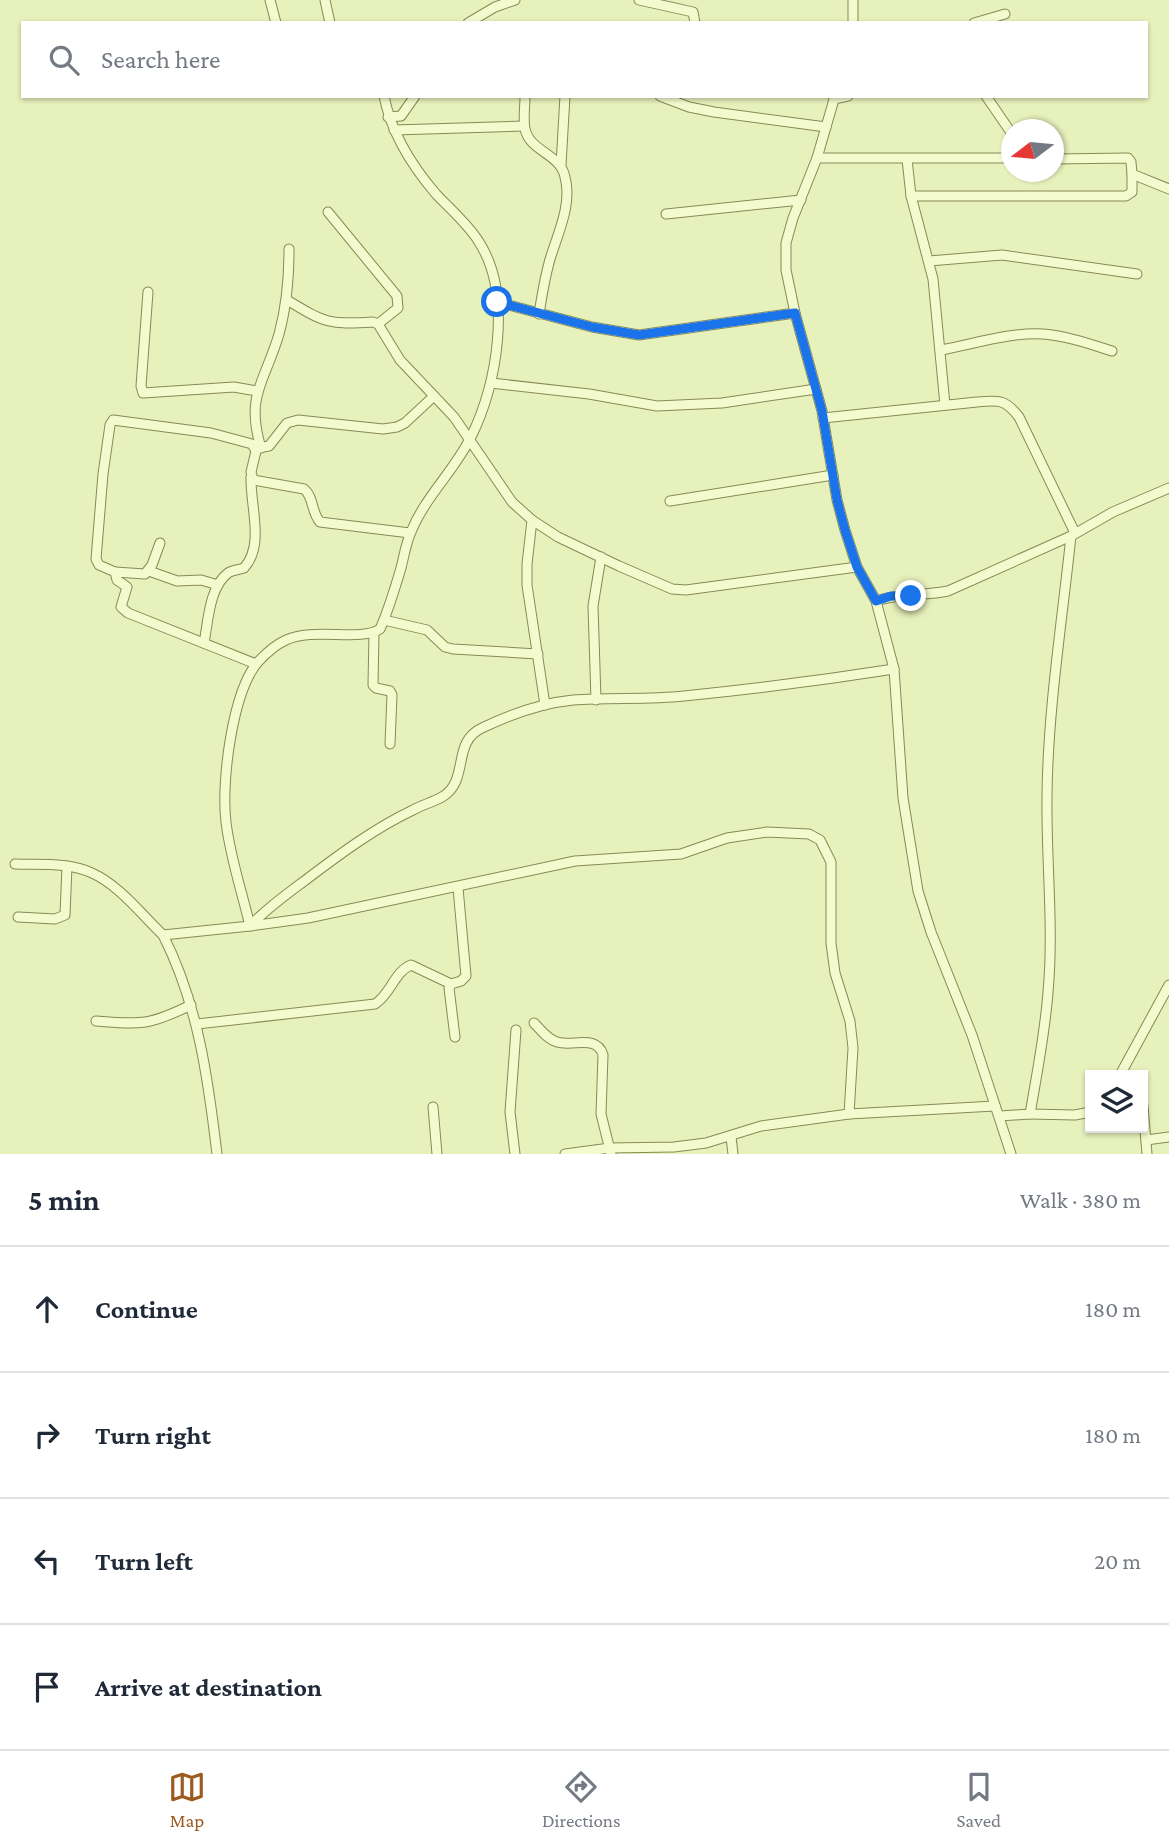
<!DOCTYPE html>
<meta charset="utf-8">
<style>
:root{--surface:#fff;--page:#f6f6f7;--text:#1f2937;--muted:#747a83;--line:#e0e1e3;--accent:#9d5a1f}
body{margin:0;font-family:"Crimson Pro",serif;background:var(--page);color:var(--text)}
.controls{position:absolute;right:21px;bottom:21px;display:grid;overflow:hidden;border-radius:0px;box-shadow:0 2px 5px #0004}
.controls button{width:63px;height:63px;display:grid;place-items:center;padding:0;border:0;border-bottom:2px solid var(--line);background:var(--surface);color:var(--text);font:35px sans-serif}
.compass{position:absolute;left:1001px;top:119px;width:63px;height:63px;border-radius:50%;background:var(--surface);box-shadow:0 2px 5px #0004;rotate:254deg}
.stop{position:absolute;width:21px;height:21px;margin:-16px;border:5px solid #1a73e8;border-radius:50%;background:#fff}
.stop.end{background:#1a73e8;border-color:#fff;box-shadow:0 2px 7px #0008}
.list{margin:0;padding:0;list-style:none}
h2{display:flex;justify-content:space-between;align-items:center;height:91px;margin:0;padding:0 28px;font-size:30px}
h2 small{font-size:23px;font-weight:400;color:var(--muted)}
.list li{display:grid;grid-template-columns:46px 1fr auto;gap:21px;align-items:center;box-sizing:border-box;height:126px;padding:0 28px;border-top:2px solid var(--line)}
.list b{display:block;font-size:26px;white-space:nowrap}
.list em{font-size:23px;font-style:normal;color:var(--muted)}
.icon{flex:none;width:38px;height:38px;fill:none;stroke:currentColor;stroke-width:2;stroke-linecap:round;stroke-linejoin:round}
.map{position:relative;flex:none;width:1169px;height:1154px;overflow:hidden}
.search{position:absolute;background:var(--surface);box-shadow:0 2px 5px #0004;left:21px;right:21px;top:21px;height:77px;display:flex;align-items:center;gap:18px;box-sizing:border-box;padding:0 24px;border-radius:0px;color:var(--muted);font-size:26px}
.sheet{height:595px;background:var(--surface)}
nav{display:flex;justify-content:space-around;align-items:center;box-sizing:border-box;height:98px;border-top:2px solid var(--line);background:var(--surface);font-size:19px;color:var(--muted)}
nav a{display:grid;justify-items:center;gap:4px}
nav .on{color:var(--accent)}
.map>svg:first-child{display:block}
</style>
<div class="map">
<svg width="1169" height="1154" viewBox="0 0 1169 1154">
<rect width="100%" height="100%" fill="#e7f1bb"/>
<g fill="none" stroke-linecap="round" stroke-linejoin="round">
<!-- minor casing -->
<g stroke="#898954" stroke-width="11">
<g id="minor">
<polyline points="270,0 276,23"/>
<polyline points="325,0 330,23"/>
<polyline points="639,0 693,12 695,23"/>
<polyline points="853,0 853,23"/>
<polyline points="468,23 495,7 515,0"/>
<polyline points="974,23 1005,14"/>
<path d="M 525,96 C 525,107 523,119 525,129 C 530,152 560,153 565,177 C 572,203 559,231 551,256 C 545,275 542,295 539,314"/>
<polyline points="660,96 689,107 714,112 826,127"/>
<polyline points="835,96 817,158 793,218 786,243 786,270 795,313 822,411 837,500 845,530 857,567 876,601 894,669 903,798 918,891 931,932 972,1035 1011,1154"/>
<polyline points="986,96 1012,134"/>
<polyline points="834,99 848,96"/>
<polyline points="388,117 401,116 415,96"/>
<polyline points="394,130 524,126"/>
<polyline points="817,158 1012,158"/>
<polyline points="907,159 911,196 933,279 945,405"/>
<polyline points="1054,159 1128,158 1131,162 1132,174 1169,189"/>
<polyline points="561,165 565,96"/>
<polyline points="911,196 1126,196 1132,192 1132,174"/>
<polyline points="328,212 397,296 398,308 378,324"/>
<polyline points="666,214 801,200"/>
<polyline points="929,261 1002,255 1137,274"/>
<polyline points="148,292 141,386 143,393 234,387 257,391"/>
<path d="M 287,300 C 325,323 329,325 373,322 L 378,324 L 400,360 L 454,417 L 512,502 L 532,520 L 558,537 L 619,566 L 672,589 L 686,590 L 857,567"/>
<polyline points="497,302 592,327 639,335 795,313"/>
<path d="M 941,350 C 974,344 1010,332 1043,334 C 1067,336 1090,344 1112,351"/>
<polyline points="491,383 589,394 657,406 722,403 816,389"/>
<path d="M 823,418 L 977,402 C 999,400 1005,399 1019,417 L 1075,533"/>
<polyline points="257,448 269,446 287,423 298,420 383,429 397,427 405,423 434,396"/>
<path d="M 261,448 C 245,395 265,382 279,334 C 287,305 289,278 289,249"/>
<polyline points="670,501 833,475"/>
<polyline points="532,520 527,564 527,585 545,705"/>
<polyline points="149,571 177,581 201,580 218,585"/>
<polyline points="115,572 145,574 152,565 160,543"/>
<path d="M 876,601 C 899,593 924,596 948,591 L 1071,536 L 1113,512 L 1169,488"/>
<polyline points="384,620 427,630 445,647 453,649 538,654"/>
<polyline points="374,633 373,685 376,688 390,691 392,695 390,744"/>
<path d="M 204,643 C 208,623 209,587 228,573 C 233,570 238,570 244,568 C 265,545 250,506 251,477"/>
<path d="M 256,664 L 128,613 L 121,607 L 127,587 L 117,580 L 115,572 L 99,565 L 96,559 L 103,474 L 110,425 L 113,420 L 211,433 L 252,444 L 256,451 L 251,472 L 253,480 L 304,489 C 314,497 311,512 320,522 L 410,533"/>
<path d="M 894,669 C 824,680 754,689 684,696 C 647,700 610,697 573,700 C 543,703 509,715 482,728 C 451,742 470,781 442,797 C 433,802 422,805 413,810 C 375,828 340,854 307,879 C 287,894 267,908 250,926 L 308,918 L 575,861 L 681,854 L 727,838 L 767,832 L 809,834 L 820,840 L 831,862 L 831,943 L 835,973 L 850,1021 L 853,1048 L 849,1114 L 995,1106"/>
<polyline points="596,700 593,606 601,557"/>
<path d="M 15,864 C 40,865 69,862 92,873 C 119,885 141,914 163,935"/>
<polyline points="18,917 55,919 65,915 67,866"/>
<path d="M 96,1021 C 142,1025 150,1025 191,1005"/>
<path d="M 534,1023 C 541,1030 547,1039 557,1042 C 573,1047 597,1034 603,1055 L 601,1114 L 611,1154"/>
<path d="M 197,1024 L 375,1004 C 391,994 394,972 411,965 L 451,984"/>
<polyline points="455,1037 449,988 451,984 461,981 466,976 458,888"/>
<polyline points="1120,1075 1169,985"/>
<polyline points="1143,1106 1147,1154"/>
<polyline points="433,1107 437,1154"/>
<polyline points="1030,1114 1075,1115 1090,1112"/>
<path d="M 1000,1116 L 1030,1114 C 1037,1073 1045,1033 1048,992 C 1054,927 1046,861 1047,795 C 1048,709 1062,622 1071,536"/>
<polyline points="731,1137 733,1154"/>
<polyline points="1146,1140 1169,1137"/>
<path d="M 217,1154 C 208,1078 198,1004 163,935 L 250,926 C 242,892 230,857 226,822 C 221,783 232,694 257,663 C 266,653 275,645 286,640 C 314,627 360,642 380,629 C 389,609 395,588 401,568 C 404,556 406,543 411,532 C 425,497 454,471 471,437 C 497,384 513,295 479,242 C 468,224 450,209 436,194 C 412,166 391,132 384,96"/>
<polyline points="515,1154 510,1112 516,1030"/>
<polyline points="565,1154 610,1148 674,1147 706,1143 761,1126 849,1114"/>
</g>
</g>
<!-- minor -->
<use href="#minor" stroke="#f3fbce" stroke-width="9"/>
</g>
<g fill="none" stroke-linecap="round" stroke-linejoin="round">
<!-- route -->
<polyline stroke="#1a73e8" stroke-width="9" points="497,302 592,327 639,335 795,313 822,411 837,500 845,530 857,567 876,601 891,596 911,596"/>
</g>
</svg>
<div class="controls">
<button><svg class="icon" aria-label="layers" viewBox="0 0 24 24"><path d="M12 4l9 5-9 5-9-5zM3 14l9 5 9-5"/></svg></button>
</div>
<svg class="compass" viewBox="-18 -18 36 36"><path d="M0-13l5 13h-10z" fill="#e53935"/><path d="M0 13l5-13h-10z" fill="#747a83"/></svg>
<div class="stop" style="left:497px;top:302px"></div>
<div class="stop end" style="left:911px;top:596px"></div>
<div class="search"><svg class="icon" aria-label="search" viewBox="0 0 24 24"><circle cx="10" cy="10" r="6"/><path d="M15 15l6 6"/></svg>Search here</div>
</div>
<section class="sheet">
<h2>5 min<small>Walk · 380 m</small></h2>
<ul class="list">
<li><svg class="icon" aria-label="ahead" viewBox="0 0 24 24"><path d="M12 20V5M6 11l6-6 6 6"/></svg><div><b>Continue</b></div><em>180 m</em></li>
<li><svg class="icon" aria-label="right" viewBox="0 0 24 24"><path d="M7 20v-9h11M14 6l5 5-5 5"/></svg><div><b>Turn right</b></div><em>180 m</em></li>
<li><svg class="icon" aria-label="left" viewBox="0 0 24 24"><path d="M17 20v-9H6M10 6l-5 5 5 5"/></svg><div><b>Turn left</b></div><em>20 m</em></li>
<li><svg class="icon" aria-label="arrive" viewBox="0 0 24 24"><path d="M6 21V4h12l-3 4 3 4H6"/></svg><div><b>Arrive at destination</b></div></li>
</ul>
</section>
<nav>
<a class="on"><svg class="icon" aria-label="map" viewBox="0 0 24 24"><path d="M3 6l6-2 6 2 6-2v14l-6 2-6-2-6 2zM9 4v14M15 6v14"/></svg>Map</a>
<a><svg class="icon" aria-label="directions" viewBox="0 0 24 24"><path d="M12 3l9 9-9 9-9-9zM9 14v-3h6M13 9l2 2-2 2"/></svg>Directions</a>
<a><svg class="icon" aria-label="saved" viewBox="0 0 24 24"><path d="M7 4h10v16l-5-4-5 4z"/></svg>Saved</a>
</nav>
